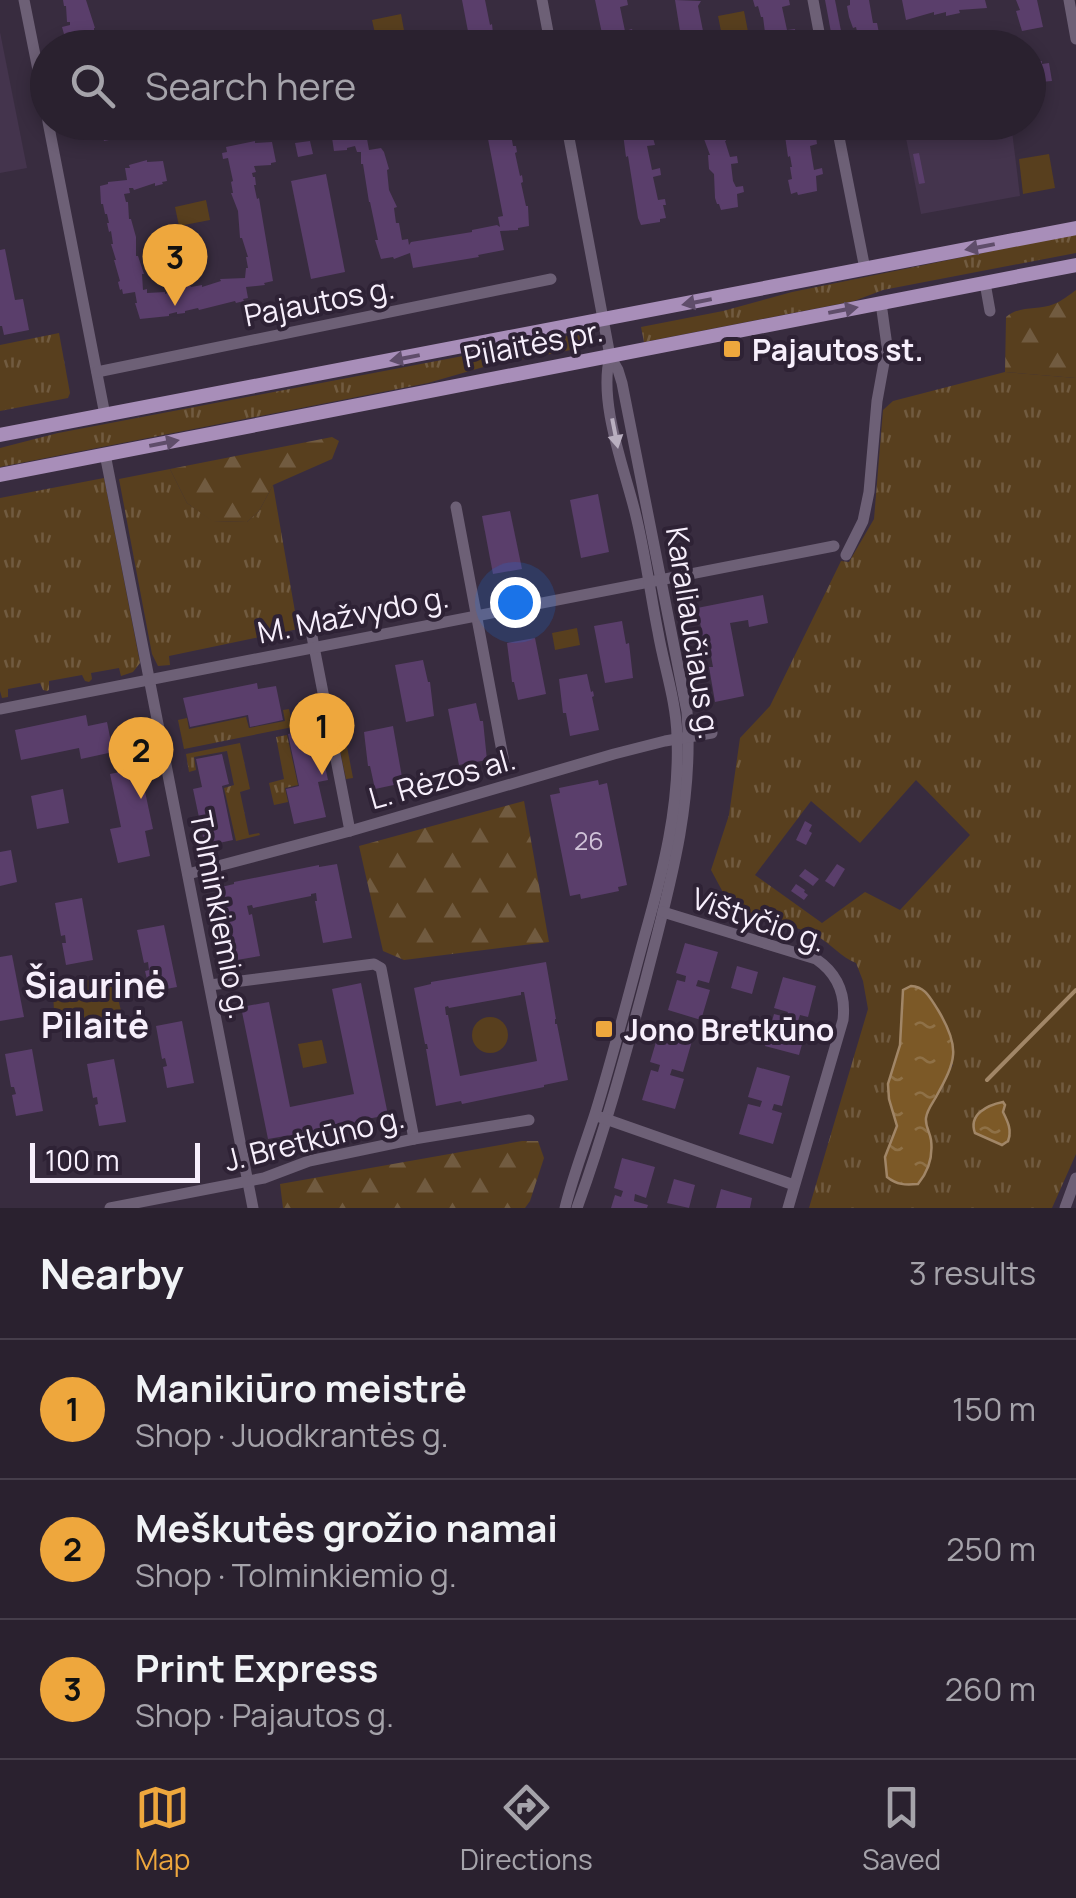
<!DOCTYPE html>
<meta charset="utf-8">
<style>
:root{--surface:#2a212f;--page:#322937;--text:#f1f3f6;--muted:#a5a3aa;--line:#463e4b;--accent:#eea73d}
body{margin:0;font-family:Manrope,sans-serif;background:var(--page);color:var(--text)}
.scale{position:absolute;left:30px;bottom:25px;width:170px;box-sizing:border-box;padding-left:10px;border:5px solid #f7effc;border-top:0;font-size:28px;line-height:35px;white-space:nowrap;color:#f7effc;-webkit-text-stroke:8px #2e2235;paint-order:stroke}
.you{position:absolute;left:515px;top:602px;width:35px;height:35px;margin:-25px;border:8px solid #fff;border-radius:50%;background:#1a73e8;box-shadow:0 0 0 15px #1a73e833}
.badge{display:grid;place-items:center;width:65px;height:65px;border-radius:50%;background:var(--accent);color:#111;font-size:32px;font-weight:700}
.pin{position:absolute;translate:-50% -82px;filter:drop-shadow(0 2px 5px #0008)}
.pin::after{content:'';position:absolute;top:52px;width:35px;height:30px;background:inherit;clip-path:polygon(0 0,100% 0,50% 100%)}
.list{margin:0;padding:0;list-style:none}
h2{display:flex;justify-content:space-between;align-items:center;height:130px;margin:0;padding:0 40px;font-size:42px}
h2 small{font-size:32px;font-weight:400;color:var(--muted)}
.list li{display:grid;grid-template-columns:65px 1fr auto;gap:30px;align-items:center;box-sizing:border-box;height:140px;padding:0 40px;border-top:2px solid var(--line)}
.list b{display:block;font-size:38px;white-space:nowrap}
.list p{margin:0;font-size:32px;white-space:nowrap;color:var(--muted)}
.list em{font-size:32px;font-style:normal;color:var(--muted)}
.icon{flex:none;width:55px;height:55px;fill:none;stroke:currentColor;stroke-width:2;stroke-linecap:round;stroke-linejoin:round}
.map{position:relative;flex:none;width:1076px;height:1208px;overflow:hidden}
.search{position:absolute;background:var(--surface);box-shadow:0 5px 15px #0003;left:30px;right:30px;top:30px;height:110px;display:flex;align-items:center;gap:25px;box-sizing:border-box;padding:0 35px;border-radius:55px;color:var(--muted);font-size:38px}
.sheet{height:550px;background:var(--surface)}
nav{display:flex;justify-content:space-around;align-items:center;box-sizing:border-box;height:140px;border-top:2px solid var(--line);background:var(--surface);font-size:28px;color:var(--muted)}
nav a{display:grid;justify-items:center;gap:5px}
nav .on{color:var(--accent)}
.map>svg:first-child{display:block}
</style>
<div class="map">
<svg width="1076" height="1208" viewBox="0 0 1076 1208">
<defs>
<pattern id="grass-tufts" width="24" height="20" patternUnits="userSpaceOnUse" patternTransform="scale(2.5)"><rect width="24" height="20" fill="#583f1e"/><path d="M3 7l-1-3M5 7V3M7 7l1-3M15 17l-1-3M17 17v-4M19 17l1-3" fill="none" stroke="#715b40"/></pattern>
<pattern id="forest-firs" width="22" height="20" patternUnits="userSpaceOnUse" patternTransform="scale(2.5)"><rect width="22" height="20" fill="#583f1e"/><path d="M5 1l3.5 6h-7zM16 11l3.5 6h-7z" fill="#715b40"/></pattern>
<pattern id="water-ripples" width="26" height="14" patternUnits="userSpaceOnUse" patternTransform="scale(2.5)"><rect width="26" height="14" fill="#7c5927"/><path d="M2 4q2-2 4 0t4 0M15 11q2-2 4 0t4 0" fill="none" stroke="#8f7147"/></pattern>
</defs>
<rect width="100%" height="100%" fill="#382c3f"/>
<!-- built -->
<g fill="#44344d">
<polygon points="0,32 27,168 0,173"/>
<polygon points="984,123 1011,123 1020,196 921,214 906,138"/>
</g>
<!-- grass -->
<g fill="url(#grass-tufts)" fill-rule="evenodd">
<polygon points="1076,234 1076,253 883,290 854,301 644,342 641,327 723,311 792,292"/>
<polygon points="59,333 70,393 68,398 0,411 0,345"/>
<polygon points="578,334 585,341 581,348 487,366 428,383 0,467 0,448 58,433"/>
<path d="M 1005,372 L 1076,378 L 1076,1154 L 1052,1208 L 809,1208 L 868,1009 L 863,981 L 856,963 C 841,957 831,944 817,936 C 791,924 760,919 733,911 L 711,870 L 729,815 L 740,738 L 770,706 L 841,561 L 849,562 L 874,519 L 883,410 L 893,401 ZM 916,780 L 970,835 L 900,910 L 865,892 L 822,923 L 755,875 L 811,801 L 860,843 ZM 903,990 L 953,1065 L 928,1111 L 925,1123 L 931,1137 L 895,1183 L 887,1177 L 886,1157 L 897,1126 L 889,1099 L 888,1084 L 900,1046 ZM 998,1103 L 1009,1125 L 1002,1145 L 975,1133 L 981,1112 Z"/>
<polygon points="170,469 187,503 213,521 247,522 259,511 273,485 298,629 169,656 170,665 158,666 152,654 119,479"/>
<polygon points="104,478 140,663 133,672 121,676 119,668 91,673 92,679 89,682 85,681 82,675 49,681 49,690 47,691 43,690 40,683 8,689 8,697 2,698 0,691 0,498"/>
<polygon points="289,709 293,727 184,749 178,720 187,718 189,729 246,717 249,728 285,721 283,710"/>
<polygon points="342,730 344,731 353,778 346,779 336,731"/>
<polygon points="287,735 298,785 285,788 288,802 274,805 269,783 284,779 276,737"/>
<polygon points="240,743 250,789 240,792 249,835 259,833 260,835 236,841 224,788 234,785 227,751 194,757 196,770 189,772 186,754"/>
</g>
<!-- forest -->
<g fill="url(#forest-firs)">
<path d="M 1076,290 L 1076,378 L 1005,372 L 1006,317 C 1020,305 1037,311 1054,304 C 1062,301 1069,295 1076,290 Z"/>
<polygon points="332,437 339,441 332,459 273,485 259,511 247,522 212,521 187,503 170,469"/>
<polygon points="524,801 549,942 404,960 383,951 359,846"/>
<polygon points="522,1141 538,1141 544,1158 530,1201 525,1208 283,1208 280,1184"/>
</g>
<!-- green -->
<g fill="#583f1e">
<polygon points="744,11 751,47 693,47 723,41 718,16"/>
<polygon points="401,14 407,47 378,47 372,20"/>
<polygon points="1049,154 1055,188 1023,194 1019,159"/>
<polygon points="206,200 210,220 179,226 175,207"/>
<polygon points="577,628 580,645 555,650 552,633"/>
<polygon points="105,977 114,981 122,1015 85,1026 68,1015 54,1012 53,991 59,985"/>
<circle cx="490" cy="1035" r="18"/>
<polygon points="322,1040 327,1063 303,1068 298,1044"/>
</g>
<!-- water -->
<g fill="url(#water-ripples)" stroke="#a18667" stroke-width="2.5">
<path d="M 911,986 C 926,987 930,998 938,1010 C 961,1048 956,1061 936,1097 C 932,1104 927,1110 926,1118 C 925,1126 930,1132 931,1140 C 933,1156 928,1172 918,1184 C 905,1185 897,1185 887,1177 L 885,1157 L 897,1126 L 889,1099 L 888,1084 L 900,1045 L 903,990 Z"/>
<path d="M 1003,1102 L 1005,1105 L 1003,1112 C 1008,1122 1012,1130 1008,1141 L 1002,1145 L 975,1133 C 968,1114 988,1105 1003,1102 Z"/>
</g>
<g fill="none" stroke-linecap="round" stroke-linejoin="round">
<!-- stream -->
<polyline stroke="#a18667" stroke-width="4" points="987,1080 1076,990"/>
</g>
<!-- building -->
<g fill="#5a3e6b" fill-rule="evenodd">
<polygon points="63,0 86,0 95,28 94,28 94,44 98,43 99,48 87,48 86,46 74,48 71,32 64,34 62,27 70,25 70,22 67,22 66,6 64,6"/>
<polygon points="462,0 485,0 490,25 492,24 494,43 497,42 498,48 471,47"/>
<polygon points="595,0 627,0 628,5 620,7 625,31 632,29 634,35 626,37 628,48 605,48"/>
<polygon points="675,0 701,1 698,6 703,31 679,36 678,31 680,31"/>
<polygon points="753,0 789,0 790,5 782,7 787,30 795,29 796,36 788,37 790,48 767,48 763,17 761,17 758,6 755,7"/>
<polygon points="825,0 835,0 843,41 833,43"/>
<polygon points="850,0 869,0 873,23 877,23 882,48 858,48 857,43 861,42 861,40 859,40 856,27 853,28 849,17 847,6 850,5"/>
<polygon points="902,0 985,0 987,8 959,10 960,13 946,16 946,12 934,15 934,12 906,20"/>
<polygon points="1016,0 1037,0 1043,27 1022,31 1016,11 1020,10"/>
<polygon points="142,39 142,41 158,40 160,48 125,48 124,44"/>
<polygon points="1042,61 1042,64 1049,63 1052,81 1028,83 1028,64"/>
<polygon points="101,122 172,122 173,127 104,141"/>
<polygon points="353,122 363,122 369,138 367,139 369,150 381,148 384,152 389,169 387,170 389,190 397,207 394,208 396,223 399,223 402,240 408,239 409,245 411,242 472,232 472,230 497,225 500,227 498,217 503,216 488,139 493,138 490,122 513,122 515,133 511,134 513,146 516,146 517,152 515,153 520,176 522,175 523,182 521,183 526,206 528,206 529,226 518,228 518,230 500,231 504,250 478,255 479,257 413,268 410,253 394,259 393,257 381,259 375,240 378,240 370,202 369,202 363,164 361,164 361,152 357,152 355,146 347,148 347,150 334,151 331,131"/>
<polygon points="619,122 642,122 646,140 653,138 655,145 647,146 652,170 660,168 661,175 653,177 658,200 665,199 666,205 663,205 666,218 660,219 660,222 641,225 638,218 628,156 626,157 622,126"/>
<polygon points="703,122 723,122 724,128 731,126 733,133 725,134 726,141 725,141 730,157 737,156 738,163 731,164 733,181 736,187 743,186 744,192 737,194 738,207 721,210 719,204 717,204 715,198 714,174 709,169 708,155 710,155 701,131"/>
<polygon points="783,122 805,122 808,139 816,137 817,144 810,146 814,170 822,168 823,174 816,176 817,191 798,195 797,192 791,194 788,180 792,179 790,167 792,167 790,156 788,157"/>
<polygon points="255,141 255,143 272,142 276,162 271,163 271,165 254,166 256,172 252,173 253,177 255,177 256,185 254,185 257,199 259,198 273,281 264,283 265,285 246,287 248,298 243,299 244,301 236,303 235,301 199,310 198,308 185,311 185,313 177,314 177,312 169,314 169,316 140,319 135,303 137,303 135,292 123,294 122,289 120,290 118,282 120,281 114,260 116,260 111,244 113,244 111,231 109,232 107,223 109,223 107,214 105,214 103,204 101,204 100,186 108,184 108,182 127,180 125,168 130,168 129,165 147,160 147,162 163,161 167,181 162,182 163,184 155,186 155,183 134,190 133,188 129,188 130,193 124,194 126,202 128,202 129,219 131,219 136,237 136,256 138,256 144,274 142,274 143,290 147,289 147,293 165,292 165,294 190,285 191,287 202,285 202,287 221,281 220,279 245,278 246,268 248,268 246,257 248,257 242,238 240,238 238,211 231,193 233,193 231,182 233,181 228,158 223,159 222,153 227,152 226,147"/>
<polygon points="310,141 313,154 298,157 295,143"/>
<polygon points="919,153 925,183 919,184 913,154"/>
<polygon points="326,174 345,272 311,279 291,181"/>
<polygon points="5,249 15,300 23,299 29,330 4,335 2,326 0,326 0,250"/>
<polygon points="598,494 609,552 581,558 570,500"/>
<polygon points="510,511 522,569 493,574 482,516"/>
<polygon points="763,595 768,623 749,627 748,620 730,623 744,696 715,702 709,667 713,667 711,656 707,657 697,608"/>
<polygon points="622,621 626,644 629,643 633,678 605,683 594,626"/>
<polygon points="535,638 546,694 518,700 514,682 512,682 507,643"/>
<polygon points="423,660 428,682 430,682 434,716 406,722 395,665"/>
<polygon points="587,674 591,692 593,691 594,696 592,697 599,730 570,736 566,713 563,713 559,679"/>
<polygon points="257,683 258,689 276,686 283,720 250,727 248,715 190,727 183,698"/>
<polygon points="476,703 480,721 483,721 487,760 459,765 448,709"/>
<polygon points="86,715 88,726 107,722 113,752 81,759 79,748 21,760 15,730"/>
<polygon points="393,726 403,783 375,789 370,766 368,766 364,732"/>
<polygon points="317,728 328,780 318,782 326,817 294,824 286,789 299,786 288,734"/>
<polygon points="222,754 229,784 222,786 233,840 205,846 193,789 202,787 196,759"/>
<polygon points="140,768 153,829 145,831 150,856 118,863 110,829 121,827 110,774"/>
<polygon points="598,780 599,785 607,783 627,885 618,887 619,891 581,899 580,894 570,896 550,795 560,793 559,788"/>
<polygon points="63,789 69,823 37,829 31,796"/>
<polygon points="805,821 812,825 809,831 812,833 806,845 796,840"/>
<polygon points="11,850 17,882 0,886 0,852"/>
<polygon points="337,864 352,938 323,943 315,901 317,901 316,893 311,894 311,896 253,908 252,905 247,906 249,915 252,914 260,956 231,961 217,888 234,884 234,882 319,865 319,867"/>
<polygon points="837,864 845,869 834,887 825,881"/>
<polygon points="805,869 819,879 813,886 799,876"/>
<polygon points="796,884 805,890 804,892 808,895 804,900 791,891"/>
<polygon points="82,898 93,960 66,965 62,943 66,943 65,935 61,936 55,903"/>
<polygon points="164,925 177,987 150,992 145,971 149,970 148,962 144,963 137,930"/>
<polygon points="685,943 718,952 709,983 698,980 696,986 710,990 701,1020 668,1010 677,980 685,982 686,976 676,973"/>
<polygon points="12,955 24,1017 0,1021 0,957"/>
<path d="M 546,962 L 556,1019 L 555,1019 L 555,1024 L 557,1024 L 568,1080 L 544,1085 L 544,1087 L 462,1104 L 461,1101 L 436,1106 L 426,1049 L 428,1049 L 427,1044 L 425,1044 L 414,988 L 431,984 L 431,982 ZM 521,992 L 524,992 L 537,1061 L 460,1076 L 448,1015 L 446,1015 L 445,1007 L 448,1006 L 449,1008 L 521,995 Z"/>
<polygon points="737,966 758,972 752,994 731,988"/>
<polygon points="783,977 816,986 808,1017 800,1015 798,1021 808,1023 799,1055 765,1046 774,1014 786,1017 788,1012 774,1008"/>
<polygon points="361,983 388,1115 362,1120 362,1123 292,1137 291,1135 268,1139 241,1007 269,1002 290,1107 354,1094 332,989"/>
<polygon points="182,1021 194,1083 167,1088 163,1067 167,1066 165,1058 162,1059 156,1026"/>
<polygon points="659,1032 692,1041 683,1072 672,1069 670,1075 684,1079 675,1109 642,1100 651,1070 658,1072 660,1065 650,1062"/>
<polygon points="32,1049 43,1111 16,1116 12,1095 16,1094 14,1087 11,1087 5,1054"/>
<polygon points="114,1059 126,1122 99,1126 95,1105 98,1104 97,1097 93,1098 87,1064"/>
<polygon points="757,1067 790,1076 782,1106 774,1104 772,1110 782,1113 773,1144 739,1134 748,1104 760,1107 762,1101 748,1097"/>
<polygon points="622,1158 655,1167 646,1198 635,1194 634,1201 648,1205 647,1208 611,1208 615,1195 621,1197 623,1191 614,1188"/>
<polygon points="674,1179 695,1185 689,1208 667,1203"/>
<polygon points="721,1189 752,1198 750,1208 716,1208"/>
</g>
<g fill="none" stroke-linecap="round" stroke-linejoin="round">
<!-- minor -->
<g stroke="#6d6076" stroke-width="11">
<polyline points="24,0 48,120"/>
<polyline points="542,0 551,48"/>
<polyline points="813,0 822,48"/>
<polyline points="1069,0 1076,39"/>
<polyline points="48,122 105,415"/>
<path d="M 566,122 L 610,356 L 618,370 L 622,383 L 687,712 C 694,807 668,892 645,982 C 625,1057 604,1134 577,1208"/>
<polyline points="836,122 865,269"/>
<polyline points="985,283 990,311"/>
<polyline points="97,372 551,279"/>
<polyline points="105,454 253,1208"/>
<polyline points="456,507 504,762"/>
<polyline points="846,555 863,521 869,492 877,401 887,346 881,303"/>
<polyline points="310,626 350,831"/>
<polyline points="0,709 834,546"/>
<polyline points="188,874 350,831 614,754 665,741 712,733"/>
<path d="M 663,912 L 816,959 C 838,974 846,994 843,1020 L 788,1208"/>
<polyline points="210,985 374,964 381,968 414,1139"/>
<polyline points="600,1117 794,1185"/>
<polyline points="110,1208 264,1178 309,1161 414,1139 529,1120"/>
<path d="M 565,1208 C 573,1176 585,1145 595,1114 C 613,1056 628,997 644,938 C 663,871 680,806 677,736 C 676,700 664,667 658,632 C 650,592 645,552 635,512 C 624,467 598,402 610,356"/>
<polyline points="1065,1208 1076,1178"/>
</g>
<!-- major -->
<g stroke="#a88eb9" stroke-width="14">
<polyline points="0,435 1076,228"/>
<polyline points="0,475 1076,265"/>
</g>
</g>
<!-- one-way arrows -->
<defs><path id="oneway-solid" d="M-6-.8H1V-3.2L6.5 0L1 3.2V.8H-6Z" transform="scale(2.5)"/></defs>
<g fill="#5f4d6a">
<use href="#oneway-solid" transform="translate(980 247) rotate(169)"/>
<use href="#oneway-solid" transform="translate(697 302) rotate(169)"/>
<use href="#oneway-solid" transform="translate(843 310) rotate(-11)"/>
<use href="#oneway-solid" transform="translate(405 358) rotate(169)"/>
<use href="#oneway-solid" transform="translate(164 443) rotate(-11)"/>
</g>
<use fill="#b9afc0" href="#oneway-solid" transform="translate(615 433) rotate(79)"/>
<!-- markers -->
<g fill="#eea73d" stroke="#2e2235" stroke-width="4">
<rect x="722" y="339" width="20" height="20" rx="5"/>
<rect x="594" y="1019" width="20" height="20" rx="5"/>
</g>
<g text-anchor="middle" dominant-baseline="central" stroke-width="8" stroke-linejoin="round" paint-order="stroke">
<!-- number labels -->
<g font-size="25" fill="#d0c3d8">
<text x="589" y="840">26</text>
</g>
<!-- street labels -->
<g font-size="30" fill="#f7effc" stroke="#2e2235">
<text transform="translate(319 301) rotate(-11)">Pajautos g.</text>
<text transform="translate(533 343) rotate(-11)">Pilaitės pr.</text>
<text transform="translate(353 614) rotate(-11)">M. Mažvydo g.</text>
<text transform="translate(694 633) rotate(81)">Karaliaučiaus g.</text>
<text transform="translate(442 778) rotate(-16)">L. Rėzos al.</text>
<text transform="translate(221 915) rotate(79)">Tolminkiemio g.</text>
<text transform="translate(759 919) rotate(19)">Vištyčio g.</text>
<text transform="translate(314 1138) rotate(-14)">J. Bretkūno g.</text>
</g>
<!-- poi labels -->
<g font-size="30" font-weight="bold" fill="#f7effc" stroke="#2e2235" text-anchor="start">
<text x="752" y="349">Pajautos st.</text>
<text x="624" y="1029">Jono Bretkūno</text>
</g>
<!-- quarter labels -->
<g font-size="35" font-weight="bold" fill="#f7effc" stroke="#2e2235">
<text x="95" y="985">Šiaurinė<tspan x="95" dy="40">Pilaitė</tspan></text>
</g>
</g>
</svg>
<div class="scale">100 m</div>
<div class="you"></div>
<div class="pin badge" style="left:322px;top:775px">1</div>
<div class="pin badge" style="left:141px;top:799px">2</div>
<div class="pin badge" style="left:175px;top:306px">3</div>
<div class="search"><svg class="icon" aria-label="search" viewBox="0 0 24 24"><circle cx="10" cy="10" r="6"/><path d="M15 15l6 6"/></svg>Search here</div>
</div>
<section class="sheet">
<h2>Nearby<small>3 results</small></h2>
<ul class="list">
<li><span class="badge">1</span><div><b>Manikiūro meistrė</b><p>Shop · Juodkrantės g.</p></div><em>150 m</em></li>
<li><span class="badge">2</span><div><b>Meškutės grožio namai</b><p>Shop · Tolminkiemio g.</p></div><em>250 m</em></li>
<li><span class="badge">3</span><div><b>Print Express</b><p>Shop · Pajautos g.</p></div><em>260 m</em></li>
</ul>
</section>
<nav>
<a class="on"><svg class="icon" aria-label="map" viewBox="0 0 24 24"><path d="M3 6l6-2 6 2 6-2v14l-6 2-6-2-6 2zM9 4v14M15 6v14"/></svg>Map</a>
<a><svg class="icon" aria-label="directions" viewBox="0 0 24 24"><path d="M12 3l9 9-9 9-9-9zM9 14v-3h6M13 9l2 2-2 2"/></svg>Directions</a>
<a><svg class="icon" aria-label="saved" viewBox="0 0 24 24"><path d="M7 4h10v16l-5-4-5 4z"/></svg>Saved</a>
</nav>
